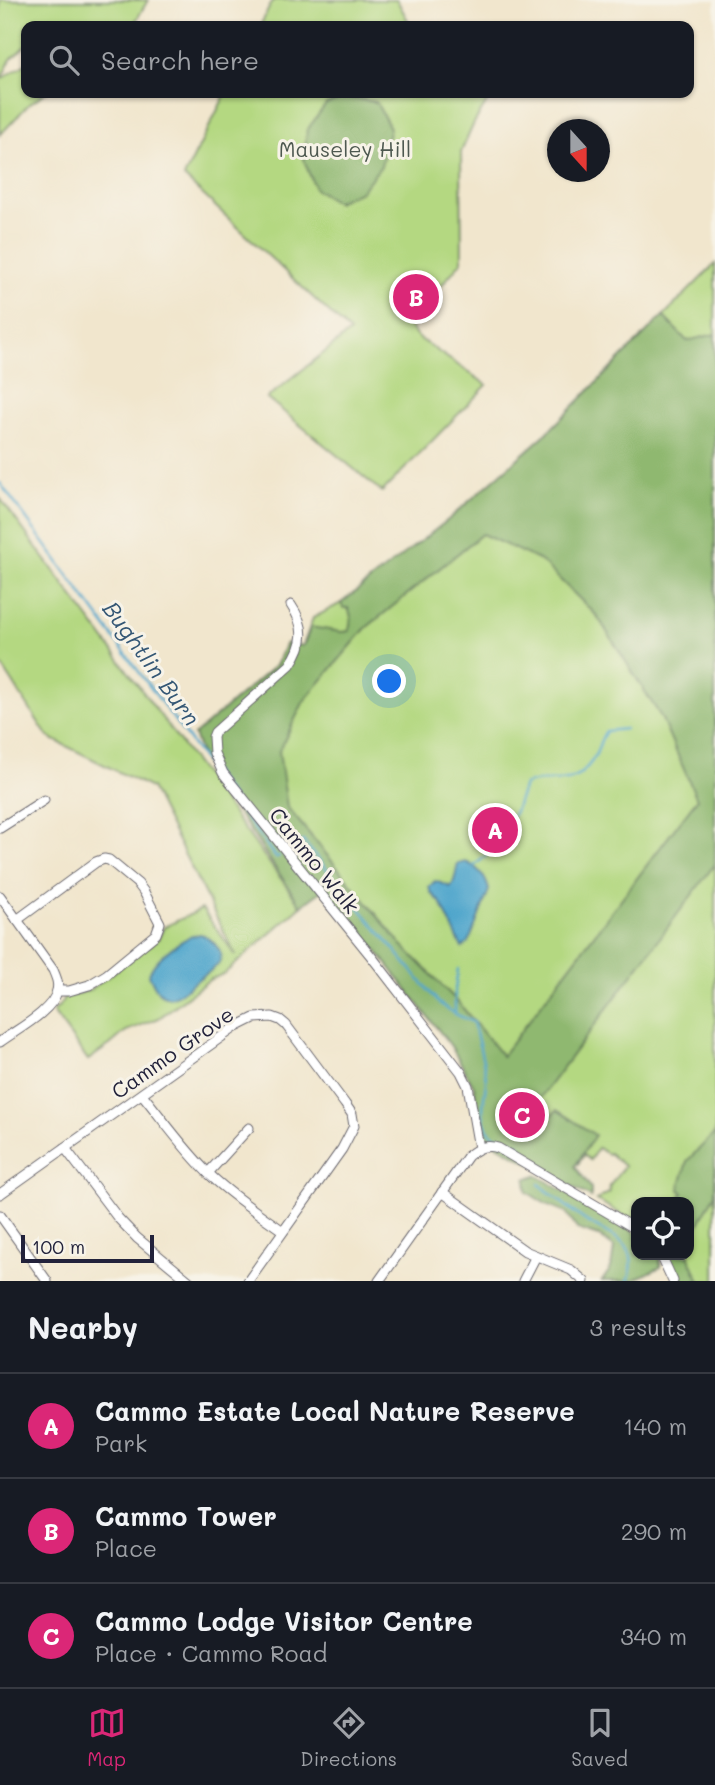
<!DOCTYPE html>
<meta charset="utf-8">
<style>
:root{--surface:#171b24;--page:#20242c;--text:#f1f3f6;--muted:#9ea1a6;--line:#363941;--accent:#db2777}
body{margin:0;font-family:Mali,sans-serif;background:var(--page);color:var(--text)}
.controls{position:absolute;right:21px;bottom:21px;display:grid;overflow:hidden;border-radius:14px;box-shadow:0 2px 5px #0004}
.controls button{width:63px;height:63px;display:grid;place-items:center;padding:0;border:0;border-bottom:2px solid var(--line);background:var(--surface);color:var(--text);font:35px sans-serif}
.compass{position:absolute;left:547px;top:119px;width:63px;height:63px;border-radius:50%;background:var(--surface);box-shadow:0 2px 5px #0004;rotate:159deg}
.scale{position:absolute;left:21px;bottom:18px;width:133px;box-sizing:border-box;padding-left:7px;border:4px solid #22223b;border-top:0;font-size:19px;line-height:24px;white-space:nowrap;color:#22223b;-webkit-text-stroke:5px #f7f3e8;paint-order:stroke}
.you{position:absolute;left:390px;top:682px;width:24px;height:24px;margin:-18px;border:5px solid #fff;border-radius:50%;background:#1a73e8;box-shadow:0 0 0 10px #1a73e833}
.badge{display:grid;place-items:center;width:46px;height:46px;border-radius:50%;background:var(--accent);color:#fff;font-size:23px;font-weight:700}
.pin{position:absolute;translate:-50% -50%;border:4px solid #fff;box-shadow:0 2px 7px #0006}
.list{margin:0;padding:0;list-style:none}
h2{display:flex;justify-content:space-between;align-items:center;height:91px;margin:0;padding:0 28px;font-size:30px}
h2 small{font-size:23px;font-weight:400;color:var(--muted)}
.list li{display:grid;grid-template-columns:46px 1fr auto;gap:21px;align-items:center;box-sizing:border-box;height:105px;padding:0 28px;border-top:2px solid var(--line)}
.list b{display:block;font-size:26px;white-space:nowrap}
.list p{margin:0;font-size:23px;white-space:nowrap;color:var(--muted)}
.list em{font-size:23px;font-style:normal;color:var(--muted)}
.icon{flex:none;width:38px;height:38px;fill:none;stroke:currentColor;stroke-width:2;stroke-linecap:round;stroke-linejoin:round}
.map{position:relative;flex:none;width:715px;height:1281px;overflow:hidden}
.search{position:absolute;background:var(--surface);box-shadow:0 2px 5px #0004;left:21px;right:21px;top:21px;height:77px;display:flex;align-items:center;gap:18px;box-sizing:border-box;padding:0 24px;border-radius:14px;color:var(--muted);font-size:26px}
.sheet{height:406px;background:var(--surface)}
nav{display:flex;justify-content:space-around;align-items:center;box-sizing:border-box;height:98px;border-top:2px solid var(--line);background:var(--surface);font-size:19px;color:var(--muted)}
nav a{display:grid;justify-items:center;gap:4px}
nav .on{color:var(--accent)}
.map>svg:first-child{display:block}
</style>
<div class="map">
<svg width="715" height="1281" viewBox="0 0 715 1281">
<rect width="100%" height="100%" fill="#f7f3e8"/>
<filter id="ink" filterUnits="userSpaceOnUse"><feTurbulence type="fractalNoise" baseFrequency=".0143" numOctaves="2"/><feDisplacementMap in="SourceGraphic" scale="14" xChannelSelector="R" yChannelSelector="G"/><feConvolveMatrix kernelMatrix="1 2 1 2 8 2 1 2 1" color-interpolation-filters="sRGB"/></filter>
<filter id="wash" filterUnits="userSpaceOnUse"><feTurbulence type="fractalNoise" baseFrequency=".00686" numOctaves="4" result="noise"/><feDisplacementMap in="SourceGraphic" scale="28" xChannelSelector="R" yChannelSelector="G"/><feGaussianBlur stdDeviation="1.57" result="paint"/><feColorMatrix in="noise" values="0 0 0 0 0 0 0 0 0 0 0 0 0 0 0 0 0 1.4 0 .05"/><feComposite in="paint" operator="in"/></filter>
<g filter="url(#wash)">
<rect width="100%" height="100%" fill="#f1e6cd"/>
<!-- green -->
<g fill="#b4d881" stroke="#6b7d5e" stroke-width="2">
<polygon points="0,0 148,0 133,26 26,26 26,45 11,59 1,79 26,64 26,93 45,93 29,104 0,135"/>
<polygon points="273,0 397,0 411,26 260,26"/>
<polygon points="226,93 475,93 487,102 474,123 461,152 462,261 409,324 413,332 420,339 487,385 382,492 267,398 350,332 184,177"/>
<polygon points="715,264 715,1281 679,1281 667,1255 689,1255 689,1202 636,1202 636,1223 597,1200 610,1192 609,1187 624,1166 609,1153 607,1154 598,1148 590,1160 584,1155 578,1164 576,1163 564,1182 486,1136 480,1119 474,1086 451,1046 344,909 323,889 221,730 297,662 313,618 347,600 448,520 548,432"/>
<polygon points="0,498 301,906 224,974 209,980 159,1018 126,1031 111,1044 88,1060 53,1012 60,1005 65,996 78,994 91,989 159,938 164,927 202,909 236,956 151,788 48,737 0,663"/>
</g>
<!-- forest -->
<g fill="#8fb86f" stroke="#586d55" stroke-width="2" fill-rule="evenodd">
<polygon points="345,97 376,102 390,128 381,166 361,191 336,202 315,189 304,160 307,130 326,104"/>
<path d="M 663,316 L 687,341 L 715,334 L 715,864 L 520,1125 L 542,1125 L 557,1110 L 595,1135 L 575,1166 L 591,1188 L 591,1197 L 497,1145 L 486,1136 L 480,1119 L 474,1086 L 451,1046 L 344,909 L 323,890 L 301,906 L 204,762 L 194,735 L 276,665 L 286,643 L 303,646 L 311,627 L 342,632 L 349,631 L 351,617 L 348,608 L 343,608 L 341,603 L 448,520 L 548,432 ZM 482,534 L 541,561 L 597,616 L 661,717 L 697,799 L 502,1056 L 458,1002 L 401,944 L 287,807 L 279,751 L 304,701 L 366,628 Z"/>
<polygon points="715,1133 715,1194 691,1238 689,1252 689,1202 676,1202 683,1193 679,1189 687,1161"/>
<polygon points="536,1175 636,1233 636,1255 659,1255 661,1267 631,1281 602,1281 611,1268 614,1247 599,1236 577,1229 566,1212 546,1204 527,1192 526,1179"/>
<polygon points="667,1255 688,1255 700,1281 679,1281"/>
</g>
<!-- water -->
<g fill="#4fa6cc" stroke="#386484" stroke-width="2">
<path d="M 466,862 C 477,867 486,877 489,890 L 469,942 L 462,948 L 441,903 L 431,893 L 429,887 L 435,881 L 451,887 C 456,880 455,872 458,864 Z"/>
<path d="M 201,934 C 211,939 226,951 219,963 C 214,970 204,975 197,980 C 190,985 183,992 175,996 C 171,998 169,998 165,996 C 156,993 153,982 149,975 C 153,959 185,935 201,934 Z"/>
</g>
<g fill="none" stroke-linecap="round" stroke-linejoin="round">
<!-- stream -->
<g stroke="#4fa6cc" stroke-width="2.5">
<polyline points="0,483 276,858 279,856"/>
<path d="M 509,823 L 515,811 L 524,785 C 556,773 568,794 592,761 C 599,752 599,740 606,731 L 625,729"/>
<polyline points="502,839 507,831"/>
<path d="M 299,844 L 303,841 L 439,1003 L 455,1014 L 473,1022 C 477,1039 486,1065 486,1082 C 485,1098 478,1116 489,1131 C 495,1139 510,1141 519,1145 L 522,1152"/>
<polyline points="474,866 495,848"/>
<polyline points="455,1014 455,990 458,969"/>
<path d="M 539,1184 C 554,1196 568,1208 583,1219 C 608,1237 643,1239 628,1281"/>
</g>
</g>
</g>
<g filter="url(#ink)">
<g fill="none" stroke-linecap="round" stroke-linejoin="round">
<!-- minor casing -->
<g stroke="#6a676e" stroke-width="11">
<g id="minor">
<path d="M 291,605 C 306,627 305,643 290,665 L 215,732 L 213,737 L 214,753 L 223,773 L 371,956 L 461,1072 L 468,1086 L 479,1148"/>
<polyline points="0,828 44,800"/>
<path d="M 0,896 L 53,970 C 56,977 59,983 57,991 C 53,1011 16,1030 0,1042"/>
<polyline points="17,920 96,862 104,859 109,860 138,884 144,892 160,923 156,934 106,975 89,985 69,991 57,991"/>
<path d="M 142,1094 C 164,1121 184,1150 209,1174 C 232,1196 258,1213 283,1231"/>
<polyline points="65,1148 118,1218 137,1238 189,1281"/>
<polyline points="208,1173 249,1128"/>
<polyline points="442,1192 525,1251 571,1270 584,1281"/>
<polyline points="0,1194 234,1028 254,1018 272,1017 280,1020 286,1025 345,1104 352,1114 354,1126 342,1149 248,1281"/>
<polyline points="0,1215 47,1281"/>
<polyline points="661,1255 673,1281"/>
<path d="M 379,1281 L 468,1156 C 478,1148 486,1144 498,1148 L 636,1229"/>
<polyline points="523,1281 536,1256"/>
</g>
</g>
<!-- minor -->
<use href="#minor" stroke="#fff" stroke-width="9"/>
</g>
</g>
<g text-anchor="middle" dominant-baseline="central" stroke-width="6" stroke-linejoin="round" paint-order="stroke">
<!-- park labels -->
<g font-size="21" fill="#4e5950" stroke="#f7f3e8">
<text x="345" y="148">Mauseley Hill</text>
</g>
<!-- street labels -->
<g font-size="21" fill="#22223b" stroke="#f7f3e8">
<text transform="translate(315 860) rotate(51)">Cammo Walk</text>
<text transform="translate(172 1052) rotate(-35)">Cammo Grove</text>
</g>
<!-- water labels -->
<g font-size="23" font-style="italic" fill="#345775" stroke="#f7f3e8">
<text transform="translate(152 663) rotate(54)">Bughtlin Burn</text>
</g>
</g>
</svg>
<div class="controls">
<button><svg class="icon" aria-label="locate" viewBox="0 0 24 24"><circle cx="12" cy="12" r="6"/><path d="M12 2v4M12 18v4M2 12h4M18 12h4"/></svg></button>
</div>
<svg class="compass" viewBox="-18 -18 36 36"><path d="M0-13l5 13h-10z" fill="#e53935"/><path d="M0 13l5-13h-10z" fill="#9ea1a6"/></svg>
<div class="scale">100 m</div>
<div class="you"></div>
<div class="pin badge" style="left:495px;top:830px">A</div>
<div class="pin badge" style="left:416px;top:297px">B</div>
<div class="pin badge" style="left:522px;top:1115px">C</div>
<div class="search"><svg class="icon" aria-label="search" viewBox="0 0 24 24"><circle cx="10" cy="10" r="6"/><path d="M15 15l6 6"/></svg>Search here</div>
</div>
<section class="sheet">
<h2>Nearby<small>3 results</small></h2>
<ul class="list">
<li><span class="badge">A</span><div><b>Cammo Estate Local Nature Reserve</b><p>Park</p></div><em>140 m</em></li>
<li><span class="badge">B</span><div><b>Cammo Tower</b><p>Place</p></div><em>290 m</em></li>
<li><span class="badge">C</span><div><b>Cammo Lodge Visitor Centre</b><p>Place · Cammo Road</p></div><em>340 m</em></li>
</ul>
</section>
<nav>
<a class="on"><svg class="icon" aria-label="map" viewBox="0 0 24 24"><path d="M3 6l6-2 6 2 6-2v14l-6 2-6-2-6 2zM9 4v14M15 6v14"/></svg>Map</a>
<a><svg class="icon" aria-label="directions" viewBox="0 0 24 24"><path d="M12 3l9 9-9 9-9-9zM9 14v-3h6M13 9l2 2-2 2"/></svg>Directions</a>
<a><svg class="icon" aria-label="saved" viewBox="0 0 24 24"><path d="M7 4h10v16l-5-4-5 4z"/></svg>Saved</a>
</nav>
